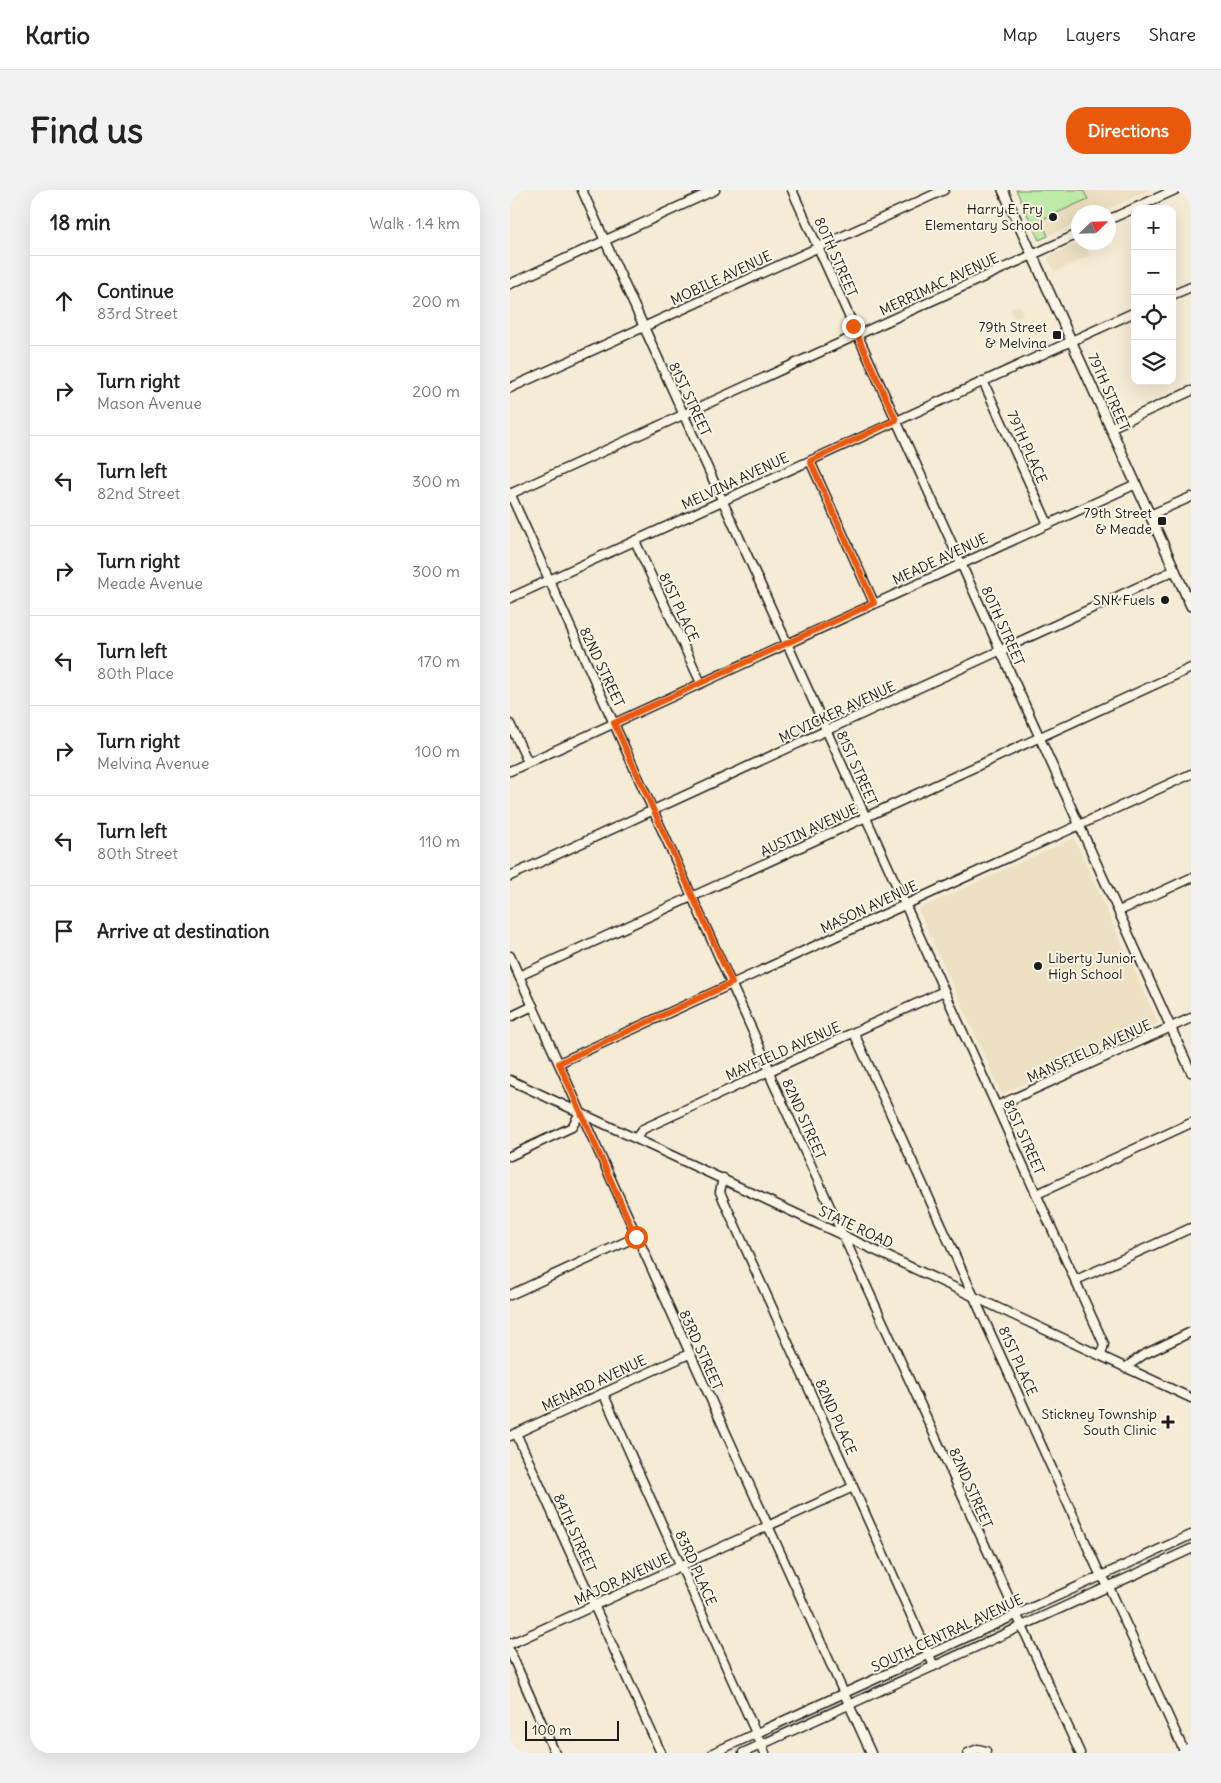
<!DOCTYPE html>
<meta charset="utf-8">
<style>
:root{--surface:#fff;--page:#f2f2f2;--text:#222;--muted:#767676;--line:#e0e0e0;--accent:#ea580c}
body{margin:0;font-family:Delius,sans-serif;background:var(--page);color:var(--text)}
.controls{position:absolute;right:15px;top:15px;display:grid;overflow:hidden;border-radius:10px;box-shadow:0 5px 20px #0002}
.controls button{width:45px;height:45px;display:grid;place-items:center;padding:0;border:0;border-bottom:1px solid var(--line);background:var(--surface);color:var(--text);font:25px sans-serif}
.compass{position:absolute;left:561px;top:15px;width:45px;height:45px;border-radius:50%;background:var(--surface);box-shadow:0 5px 20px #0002;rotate:67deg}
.scale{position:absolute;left:15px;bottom:12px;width:94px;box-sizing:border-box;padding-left:5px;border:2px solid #1c1c1c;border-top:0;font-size:14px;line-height:18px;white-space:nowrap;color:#1c1c1c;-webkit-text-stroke:4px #fcf5e5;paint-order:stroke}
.stop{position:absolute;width:15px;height:15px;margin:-11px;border:4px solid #ea580c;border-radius:50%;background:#fff}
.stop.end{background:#ea580c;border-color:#fff;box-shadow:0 1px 5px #0008}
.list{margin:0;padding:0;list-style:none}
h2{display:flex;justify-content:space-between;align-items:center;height:65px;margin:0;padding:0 20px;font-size:21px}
h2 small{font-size:16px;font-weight:400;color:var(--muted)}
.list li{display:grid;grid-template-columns:32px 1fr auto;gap:15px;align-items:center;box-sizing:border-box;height:90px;padding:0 20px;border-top:1px solid var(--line)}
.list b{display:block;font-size:19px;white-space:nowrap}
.list p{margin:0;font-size:16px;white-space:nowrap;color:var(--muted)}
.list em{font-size:16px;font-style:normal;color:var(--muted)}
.icon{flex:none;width:28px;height:28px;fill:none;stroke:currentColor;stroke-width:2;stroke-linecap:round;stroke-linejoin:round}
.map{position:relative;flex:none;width:681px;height:1563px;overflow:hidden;border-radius:20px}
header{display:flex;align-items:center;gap:30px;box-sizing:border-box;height:70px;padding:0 25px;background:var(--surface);border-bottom:1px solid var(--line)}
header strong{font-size:24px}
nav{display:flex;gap:28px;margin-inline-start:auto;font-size:18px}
.intro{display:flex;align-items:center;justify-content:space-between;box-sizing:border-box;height:120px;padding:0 30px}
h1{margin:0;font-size:35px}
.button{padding:12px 22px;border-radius:20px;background:var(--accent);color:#fff;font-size:18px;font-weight:700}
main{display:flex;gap:30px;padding:0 30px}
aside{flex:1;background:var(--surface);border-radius:20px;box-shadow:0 5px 20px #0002}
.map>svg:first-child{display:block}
</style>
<header>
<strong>Kartio</strong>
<nav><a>Map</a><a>Layers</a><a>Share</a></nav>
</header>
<div class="intro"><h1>Find us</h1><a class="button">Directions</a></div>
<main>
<aside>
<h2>18 min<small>Walk · 1.4 km</small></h2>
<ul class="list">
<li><svg class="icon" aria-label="ahead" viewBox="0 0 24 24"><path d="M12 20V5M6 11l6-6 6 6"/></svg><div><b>Continue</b><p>83rd Street</p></div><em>200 m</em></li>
<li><svg class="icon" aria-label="right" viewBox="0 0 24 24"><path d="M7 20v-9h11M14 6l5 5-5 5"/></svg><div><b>Turn right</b><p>Mason Avenue</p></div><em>200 m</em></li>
<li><svg class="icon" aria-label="left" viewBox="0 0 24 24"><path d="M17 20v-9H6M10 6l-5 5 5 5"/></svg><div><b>Turn left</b><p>82nd Street</p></div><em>300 m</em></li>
<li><svg class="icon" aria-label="right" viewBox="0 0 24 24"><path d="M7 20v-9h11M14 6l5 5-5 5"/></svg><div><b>Turn right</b><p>Meade Avenue</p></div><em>300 m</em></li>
<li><svg class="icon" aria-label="left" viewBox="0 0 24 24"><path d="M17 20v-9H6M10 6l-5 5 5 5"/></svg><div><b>Turn left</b><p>80th Place</p></div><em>170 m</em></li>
<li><svg class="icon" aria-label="right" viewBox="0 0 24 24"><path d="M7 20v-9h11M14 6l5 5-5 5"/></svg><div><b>Turn right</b><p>Melvina Avenue</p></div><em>100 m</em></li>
<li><svg class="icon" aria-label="left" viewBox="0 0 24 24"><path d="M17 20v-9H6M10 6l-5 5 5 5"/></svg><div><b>Turn left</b><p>80th Street</p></div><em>110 m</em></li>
<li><svg class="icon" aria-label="arrive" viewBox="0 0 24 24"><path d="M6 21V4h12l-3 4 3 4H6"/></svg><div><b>Arrive at destination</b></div></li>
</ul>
</aside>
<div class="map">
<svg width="681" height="1563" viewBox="0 0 681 1563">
<rect width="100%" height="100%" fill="#f6ebd5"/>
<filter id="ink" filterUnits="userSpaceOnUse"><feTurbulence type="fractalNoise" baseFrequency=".02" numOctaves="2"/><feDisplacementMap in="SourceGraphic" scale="10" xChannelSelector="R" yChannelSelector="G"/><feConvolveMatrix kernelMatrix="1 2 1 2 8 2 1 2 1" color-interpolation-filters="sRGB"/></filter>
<g filter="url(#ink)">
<!-- built -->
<g fill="#eee0c2">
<polygon points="506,0 640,0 590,22 568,22 568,32 529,50"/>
<polygon points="569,53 574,53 580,66 544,82 538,67"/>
<circle cx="507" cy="122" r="6"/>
<polygon points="564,648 648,833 492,904 408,719"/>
</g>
<!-- green -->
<polygon fill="#c0eaa7" stroke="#6e8362" points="506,0 573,0 578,9 531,30 538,46 529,50"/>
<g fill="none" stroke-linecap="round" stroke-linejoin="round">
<!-- minor casing -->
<g stroke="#1c1c1c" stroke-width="11">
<g id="minor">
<polyline points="72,0 594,1154 591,1166"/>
<polyline points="282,0 681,882"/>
<polyline points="598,30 665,0"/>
<polyline points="0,94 205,0"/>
<polyline points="662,105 681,97"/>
<polyline points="473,191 538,334"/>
<polyline points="0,198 434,0"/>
<polyline points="600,238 681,201"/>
<polyline points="300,271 364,413"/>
<polyline points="0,303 257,873 262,890 570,1563"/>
<polyline points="0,304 568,44"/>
<polyline points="640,325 681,307"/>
<polyline points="125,351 191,493"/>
<polyline points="0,408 625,122"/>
<polyline points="0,534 18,572"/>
<polyline points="0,581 626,294"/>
<polyline points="0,686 665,380"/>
<polyline points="609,721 681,688"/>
<polyline points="0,766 361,1563"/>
<polyline points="9,786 681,478"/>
<polyline points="0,827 23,816"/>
<polyline points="344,843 588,1380 599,1397 675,1563"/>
<polyline points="49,873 681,584"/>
<polyline points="0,890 681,1208"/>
<polyline points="487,916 681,828"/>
<polyline points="126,948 133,939 434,801"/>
<polyline points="0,966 62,937 70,923"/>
<polyline points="213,988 210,1002 424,1476"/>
<polyline points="527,1004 681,933"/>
<polyline points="566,1090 681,1038"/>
<polyline points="0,1105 126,1047"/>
<polyline points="615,1178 633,1165 681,1142"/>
<polyline points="93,1203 255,1563"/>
<polyline points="6,1243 151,1563"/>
<polyline points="0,1246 179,1164"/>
<polyline points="0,1454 343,1297"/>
<polyline points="0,1461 45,1563"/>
<polyline points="203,1563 681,1345"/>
<polyline points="233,1563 681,1359"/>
<polyline points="458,1563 468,1559 476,1561"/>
</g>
</g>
<!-- major casing -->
<g stroke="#1c1c1c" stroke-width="12">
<polyline id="major" points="493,0 681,416"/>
</g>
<!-- minor -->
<use href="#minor" stroke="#fcf5e5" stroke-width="8"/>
<!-- major -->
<use href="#major" stroke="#fcf5e5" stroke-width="9"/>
</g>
</g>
<g fill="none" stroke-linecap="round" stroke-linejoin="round" filter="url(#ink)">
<!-- route -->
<polyline stroke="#ea580c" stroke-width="6" points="126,1047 49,873 222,793 104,533 364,413 300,271 386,230 343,136"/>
</g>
<!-- markers -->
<g fill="#1c1c1c" stroke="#fcf5e5" stroke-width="2">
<circle cx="543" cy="27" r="5"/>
<rect x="542" y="140" width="10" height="10" rx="2.5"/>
<rect x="647" y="326" width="10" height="10" rx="2.5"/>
<circle cx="655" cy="410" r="5"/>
<circle cx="528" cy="776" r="5"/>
<path d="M655.5 1224.5h5v5h5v5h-5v5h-5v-5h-5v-5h5z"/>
</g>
<g text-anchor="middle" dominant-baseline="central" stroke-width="4" stroke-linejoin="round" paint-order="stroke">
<!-- poi labels -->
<g font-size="14" fill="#1c1c1c" stroke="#fcf5e5" text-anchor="end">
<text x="533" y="19">Harry E. Fry<tspan x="533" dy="16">Elementary School</tspan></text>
<text x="537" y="137">79th Street<tspan x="537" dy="16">&amp; Melvina</tspan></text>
<text x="642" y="323">79th Street<tspan x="642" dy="16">&amp; Meade</tspan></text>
<text x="645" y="410">SNK Fuels</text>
<text x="538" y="768" text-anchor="start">Liberty Junior<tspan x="538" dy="16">High School</tspan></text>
<text x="647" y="1224">Stickney Township<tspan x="647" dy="16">South Clinic</tspan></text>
</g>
<!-- street labels -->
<g font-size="14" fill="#1c1c1c" stroke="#fcf5e5">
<text transform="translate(326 67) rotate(66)">80TH STREET</text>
<text transform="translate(211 88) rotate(-25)">MOBILE AVENUE</text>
<text transform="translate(429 94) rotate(-25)">MERRIMAC AVENUE</text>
<text transform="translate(599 202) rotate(66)">79TH STREET</text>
<text transform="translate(180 209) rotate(65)">81ST STREET</text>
<text transform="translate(517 257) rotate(66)">79TH PLACE</text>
<text transform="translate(225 291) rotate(-25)">MELVINA AVENUE</text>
<text transform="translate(430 369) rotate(-25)">MEADE AVENUE</text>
<text transform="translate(169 417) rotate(65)">81ST PLACE</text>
<text transform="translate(493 436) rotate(66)">80TH STREET</text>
<text transform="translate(92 477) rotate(65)">82ND STREET</text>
<text transform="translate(327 522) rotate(-25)">MCVICKER AVENUE</text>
<text transform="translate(347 578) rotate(66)">81ST STREET</text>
<text transform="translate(299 640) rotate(-25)">AUSTIN AVENUE</text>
<text transform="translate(359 717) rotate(-25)">MASON AVENUE</text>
<text transform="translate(273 861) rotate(-24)">MAYFIELD AVENUE</text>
<text transform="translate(579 861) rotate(-24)">MANSFIELD AVENUE</text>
<text transform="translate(294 929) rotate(66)">82ND STREET</text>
<text transform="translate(514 947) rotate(66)">81ST STREET</text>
<text transform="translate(346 1037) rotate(25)">STATE ROAD</text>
<text transform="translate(191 1160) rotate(66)">83RD STREET</text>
<text transform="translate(508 1171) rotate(66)">81ST PLACE</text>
<text transform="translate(84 1193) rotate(-25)">MENARD AVENUE</text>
<text transform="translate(326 1227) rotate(66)">82ND PLACE</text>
<text transform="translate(461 1298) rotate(66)">82ND STREET</text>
<text transform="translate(65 1343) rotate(66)">84TH STREET</text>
<text transform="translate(186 1378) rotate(66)">83RD PLACE</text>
<text transform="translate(112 1389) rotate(-25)">MAJOR AVENUE</text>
<text transform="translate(437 1443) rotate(-25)">SOUTH CENTRAL AVENUE</text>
</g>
</g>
</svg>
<div class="controls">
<button>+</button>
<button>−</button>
<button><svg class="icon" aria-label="locate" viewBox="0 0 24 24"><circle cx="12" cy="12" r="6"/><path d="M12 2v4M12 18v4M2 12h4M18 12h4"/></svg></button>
<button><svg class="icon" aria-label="layers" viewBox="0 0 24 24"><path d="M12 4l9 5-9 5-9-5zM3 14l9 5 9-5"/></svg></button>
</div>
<svg class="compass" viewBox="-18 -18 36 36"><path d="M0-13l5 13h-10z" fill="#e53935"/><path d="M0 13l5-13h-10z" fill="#767676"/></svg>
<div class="scale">100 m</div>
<div class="stop" style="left:126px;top:1047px"></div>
<div class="stop end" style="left:343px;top:136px"></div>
</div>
</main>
